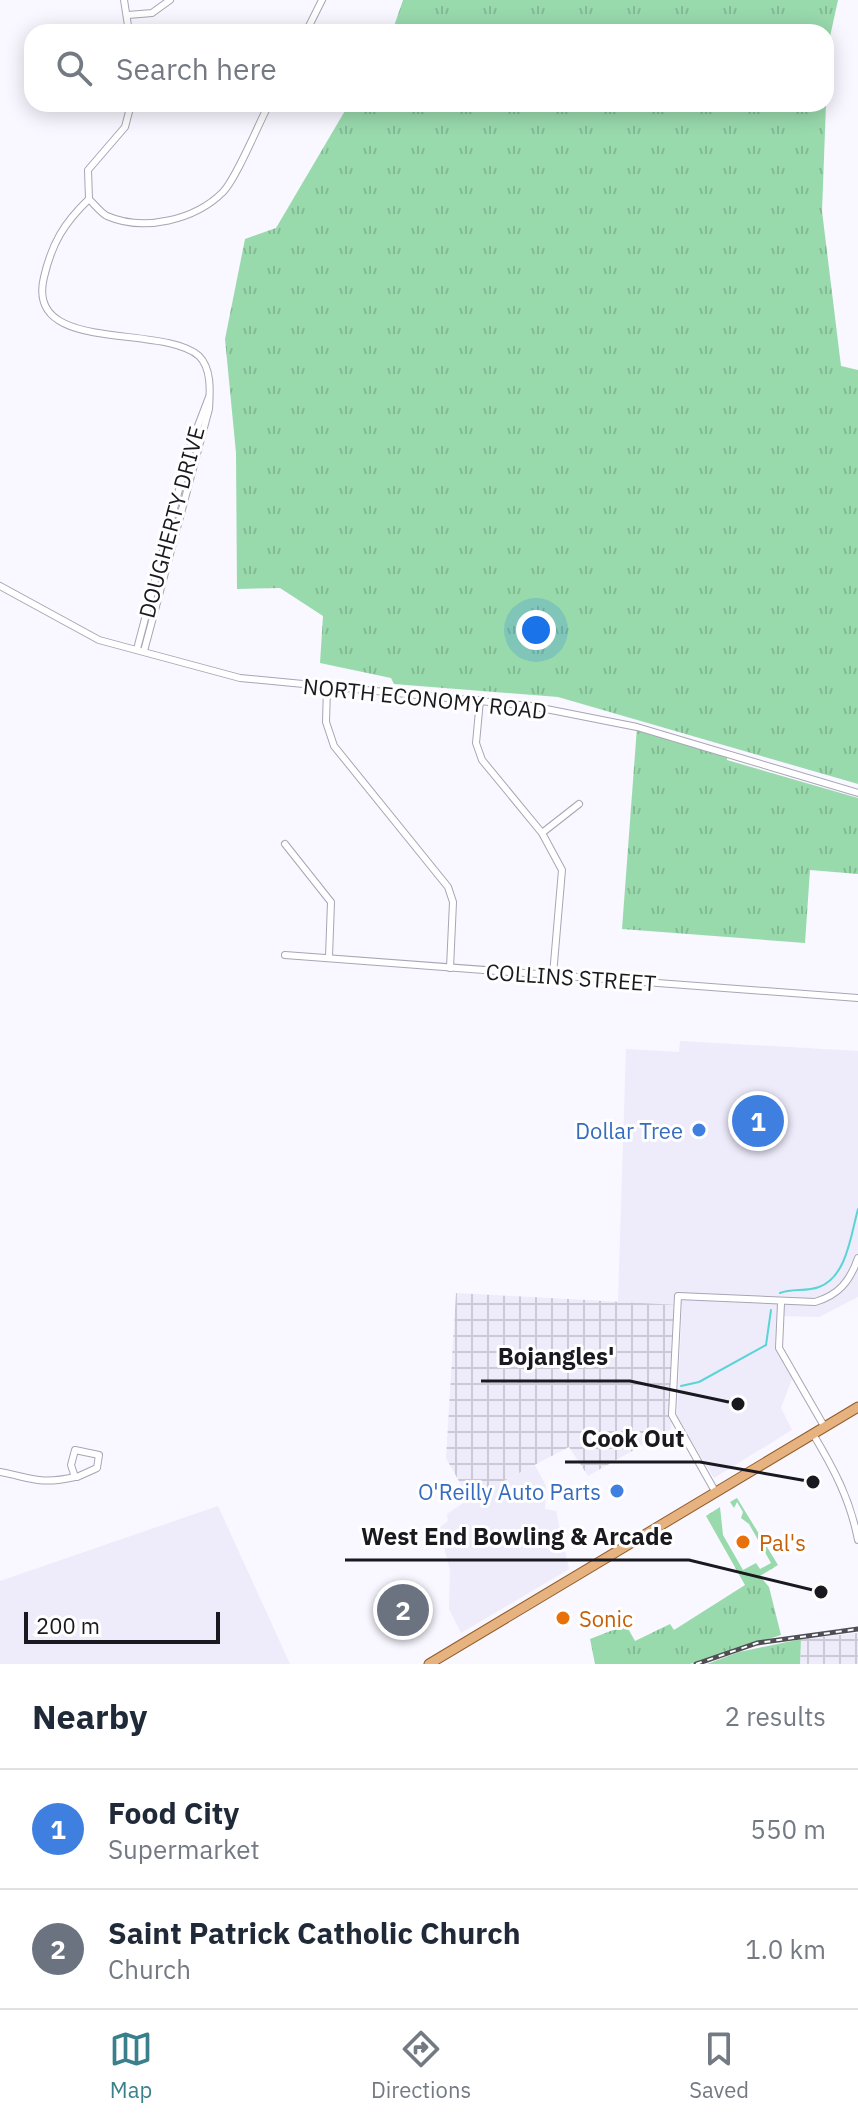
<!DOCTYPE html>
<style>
:root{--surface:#fff;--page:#f2f2f3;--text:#1f2937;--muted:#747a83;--line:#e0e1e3;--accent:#3a808c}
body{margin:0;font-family:"IBM Plex Sans",sans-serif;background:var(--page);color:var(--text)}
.scale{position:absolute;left:24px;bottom:20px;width:196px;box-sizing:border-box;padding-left:8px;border:4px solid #1a191f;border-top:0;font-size:22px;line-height:28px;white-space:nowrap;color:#1a191f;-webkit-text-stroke:6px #fff;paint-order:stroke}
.you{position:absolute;left:536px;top:630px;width:28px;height:28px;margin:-20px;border:6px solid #fff;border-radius:50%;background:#1a73e8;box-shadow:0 0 0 12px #1a73e833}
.badge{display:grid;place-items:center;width:52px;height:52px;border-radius:50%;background:var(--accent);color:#fff;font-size:26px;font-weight:700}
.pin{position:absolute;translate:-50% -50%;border:4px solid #fff;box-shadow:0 2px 8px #0006}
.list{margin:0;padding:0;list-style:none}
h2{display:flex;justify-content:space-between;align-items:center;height:104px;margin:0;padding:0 32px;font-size:34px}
h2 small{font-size:26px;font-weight:400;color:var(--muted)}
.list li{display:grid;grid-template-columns:52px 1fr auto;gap:24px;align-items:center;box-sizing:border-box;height:120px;padding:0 32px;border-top:2px solid var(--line)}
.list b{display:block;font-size:30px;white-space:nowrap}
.list p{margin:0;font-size:26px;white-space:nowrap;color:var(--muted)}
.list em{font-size:26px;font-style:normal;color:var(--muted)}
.icon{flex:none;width:44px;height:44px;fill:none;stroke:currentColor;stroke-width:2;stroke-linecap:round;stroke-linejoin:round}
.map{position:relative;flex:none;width:858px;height:1664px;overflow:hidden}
.search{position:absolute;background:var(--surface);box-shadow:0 4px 20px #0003;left:24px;right:24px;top:24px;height:88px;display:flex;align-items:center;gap:20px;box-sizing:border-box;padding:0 28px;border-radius:24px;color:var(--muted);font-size:30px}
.sheet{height:344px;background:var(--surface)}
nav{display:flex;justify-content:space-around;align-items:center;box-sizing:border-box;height:112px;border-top:2px solid var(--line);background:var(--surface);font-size:22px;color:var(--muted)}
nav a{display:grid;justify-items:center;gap:4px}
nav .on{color:var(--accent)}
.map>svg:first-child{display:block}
</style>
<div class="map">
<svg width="858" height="1664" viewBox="0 0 858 1664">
<defs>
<pattern id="industrial-grid" width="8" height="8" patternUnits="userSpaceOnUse" patternTransform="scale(2)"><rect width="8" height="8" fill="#eeebfb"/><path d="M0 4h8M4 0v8" fill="none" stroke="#ccc9d7"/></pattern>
<pattern id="grass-tufts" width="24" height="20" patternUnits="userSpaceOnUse" patternTransform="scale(2)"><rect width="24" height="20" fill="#99daad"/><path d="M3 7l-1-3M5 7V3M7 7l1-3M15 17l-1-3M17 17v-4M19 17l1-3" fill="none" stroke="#83ba94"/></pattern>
</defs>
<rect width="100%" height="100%" fill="#f9f7ff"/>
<!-- built -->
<g fill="#eeebfb">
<polygon points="680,1041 858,1051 858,1297 819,1317 780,1316 778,1338 793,1376 781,1408 792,1430 714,1478 677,1417 682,1306 618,1302 626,1049 679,1052"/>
<polygon points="535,1465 546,1486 545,1509 556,1511 569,1569 461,1633 449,1609 450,1570 439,1528 448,1521 447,1514 469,1499"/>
<polygon points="218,1506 290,1664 0,1664 0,1581"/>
</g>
<!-- industrial -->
<g fill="url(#industrial-grid)">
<polygon points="456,1293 678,1305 671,1429 588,1476 569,1447 469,1499 446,1458"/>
<polygon points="858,1633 858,1664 800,1664 801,1639"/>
</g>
<!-- grass -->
<g fill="url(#grass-tufts)">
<polygon points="403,0 838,0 828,46 826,101 826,32 392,32"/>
<polygon points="349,104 826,104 822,211 841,366 858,370 858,784 558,697 394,684 391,678 320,663 323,616 280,588 237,589 236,453 225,339 245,239 276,228"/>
<polygon points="637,727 727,754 727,760 858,798 858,874 810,870 805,943 622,929"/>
<polygon points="737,1498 778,1565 760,1576 769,1587 781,1635 690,1664 595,1664 590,1639 626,1625 635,1641 670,1624 674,1630 745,1585 706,1516 720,1507 723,1535 743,1570 756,1563 760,1569 771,1563 749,1524 741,1518 743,1512 737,1502 734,1508 730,1502"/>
<polygon points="801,1639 800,1664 707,1664 739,1652"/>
</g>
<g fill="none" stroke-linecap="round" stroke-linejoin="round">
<!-- stream -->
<g stroke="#5bd4d6" stroke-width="2">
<path d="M 780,1293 C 792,1288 806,1292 819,1287 C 847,1277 851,1234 858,1209"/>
<polyline points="681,1386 699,1382 766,1345 771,1310"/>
</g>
<!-- minor casing -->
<g stroke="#a8a5b6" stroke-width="8">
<g id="minor">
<polyline points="124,0 129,32"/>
<polyline points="128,15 152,13 170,0"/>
<polyline points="306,32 322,0"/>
<path d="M 131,104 L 125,127 L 88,170 L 89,199 C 64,223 52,243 44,277 C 25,355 161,323 199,356 C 212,369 210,392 209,409 L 144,651"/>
<path d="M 89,199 C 94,204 101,213 107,216 C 144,232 195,220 223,192 C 237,177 258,125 269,104"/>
<polyline points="0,586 99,640 240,678 531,706 637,727 858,793"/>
<polyline points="137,649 191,444 209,397"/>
<polyline points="327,688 326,722 334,746 448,887 453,902 450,968"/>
<polyline points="480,700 476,743 482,760 542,833 562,870 553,975"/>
<polyline points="542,833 579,804"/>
<polyline points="285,844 331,902 329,957"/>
<polyline points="285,955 858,998"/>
<polyline points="781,1303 779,1348 824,1426"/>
<path d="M 813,1434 C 834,1469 850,1499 858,1540"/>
<path d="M 0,1472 C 32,1478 40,1485 75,1477 L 77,1477 L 97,1468 L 99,1455 L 75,1450 L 71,1465 L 75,1477"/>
<path d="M 716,1493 L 672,1415 L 678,1296 L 815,1302 C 839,1295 850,1281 858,1258"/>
</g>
</g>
<!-- primary casing -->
<g stroke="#925b27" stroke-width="11">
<polyline id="primary" points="429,1664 858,1407"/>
</g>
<!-- minor -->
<use href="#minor" stroke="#fff" stroke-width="6"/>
<!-- primary -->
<use href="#primary" stroke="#e5b280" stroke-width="9"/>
<!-- rail casing -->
<g stroke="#4f4e54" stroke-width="5">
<polyline id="rail" points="696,1664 757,1643 858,1629"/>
</g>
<!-- rail -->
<use href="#rail" stroke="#fff" stroke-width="2" stroke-dasharray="6" stroke-linecap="butt"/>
</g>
<!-- markers -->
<g fill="#3f7fe0" stroke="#fff" stroke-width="3">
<circle cx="699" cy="1130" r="8"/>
<circle cx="617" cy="1491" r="8"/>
</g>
<g fill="#e8710a" stroke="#fff" stroke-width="3">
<circle cx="743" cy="1542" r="8"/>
<circle cx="563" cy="1618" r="8"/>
</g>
<g text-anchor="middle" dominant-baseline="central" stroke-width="6" stroke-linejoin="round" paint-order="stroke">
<!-- street labels -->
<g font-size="22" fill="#1a191f" stroke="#fff">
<text transform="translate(171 522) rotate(-75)">DOUGHERTY DRIVE</text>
<text transform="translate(425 698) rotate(6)">NORTH ECONOMY ROAD</text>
<text transform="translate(571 977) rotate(4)">COLLINS STREET</text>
</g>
<!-- shop labels -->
<g font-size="22" fill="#366cbe" stroke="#fff" text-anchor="end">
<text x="683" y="1130">Dollar Tree</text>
<text x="601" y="1491">O'Reilly Auto Parts</text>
</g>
<!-- food labels -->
<g font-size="22" fill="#c56008" stroke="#fff" text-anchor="start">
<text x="759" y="1542">Pal's</text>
<text x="579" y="1618">Sonic</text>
</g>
</g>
<!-- callouts -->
<path fill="none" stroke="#1a191f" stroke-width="3" d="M738 1404L630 1381H481M813 1482L700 1462H565M821 1592L689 1560H345"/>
<g fill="#1a191f" stroke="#fff" stroke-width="3">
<circle cx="738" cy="1404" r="8"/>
<circle cx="813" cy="1482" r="8"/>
<circle cx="821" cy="1592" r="8"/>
</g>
<g font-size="24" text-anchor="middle" font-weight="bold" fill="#1a191f" stroke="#fff" stroke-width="6" stroke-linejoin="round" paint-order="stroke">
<text x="556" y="1365">Bojangles'</text>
<text x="633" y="1447">Cook Out</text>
<text x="517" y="1545">West End Bowling &amp; Arcade</text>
</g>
</svg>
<div class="scale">200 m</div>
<div class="you"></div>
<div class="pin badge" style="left:758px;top:1121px;background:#3f7fe0">1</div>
<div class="pin badge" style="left:403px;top:1610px;background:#6b7280">2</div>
<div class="search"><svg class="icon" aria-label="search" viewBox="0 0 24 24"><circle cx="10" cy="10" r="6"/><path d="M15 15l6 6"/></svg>Search here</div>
</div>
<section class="sheet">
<h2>Nearby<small>2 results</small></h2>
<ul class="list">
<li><span class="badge" style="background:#3f7fe0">1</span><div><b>Food City</b><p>Supermarket</p></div><em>550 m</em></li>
<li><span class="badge" style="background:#6b7280">2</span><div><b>Saint Patrick Catholic Church</b><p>Church</p></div><em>1.0 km</em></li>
</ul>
</section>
<nav>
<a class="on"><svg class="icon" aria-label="map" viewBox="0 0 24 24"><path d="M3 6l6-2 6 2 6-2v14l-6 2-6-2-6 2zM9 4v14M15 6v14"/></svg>Map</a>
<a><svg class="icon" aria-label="directions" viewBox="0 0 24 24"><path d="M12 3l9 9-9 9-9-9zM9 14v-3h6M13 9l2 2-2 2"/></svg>Directions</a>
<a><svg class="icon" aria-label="saved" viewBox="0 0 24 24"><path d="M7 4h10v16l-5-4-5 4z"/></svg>Saved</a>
</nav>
